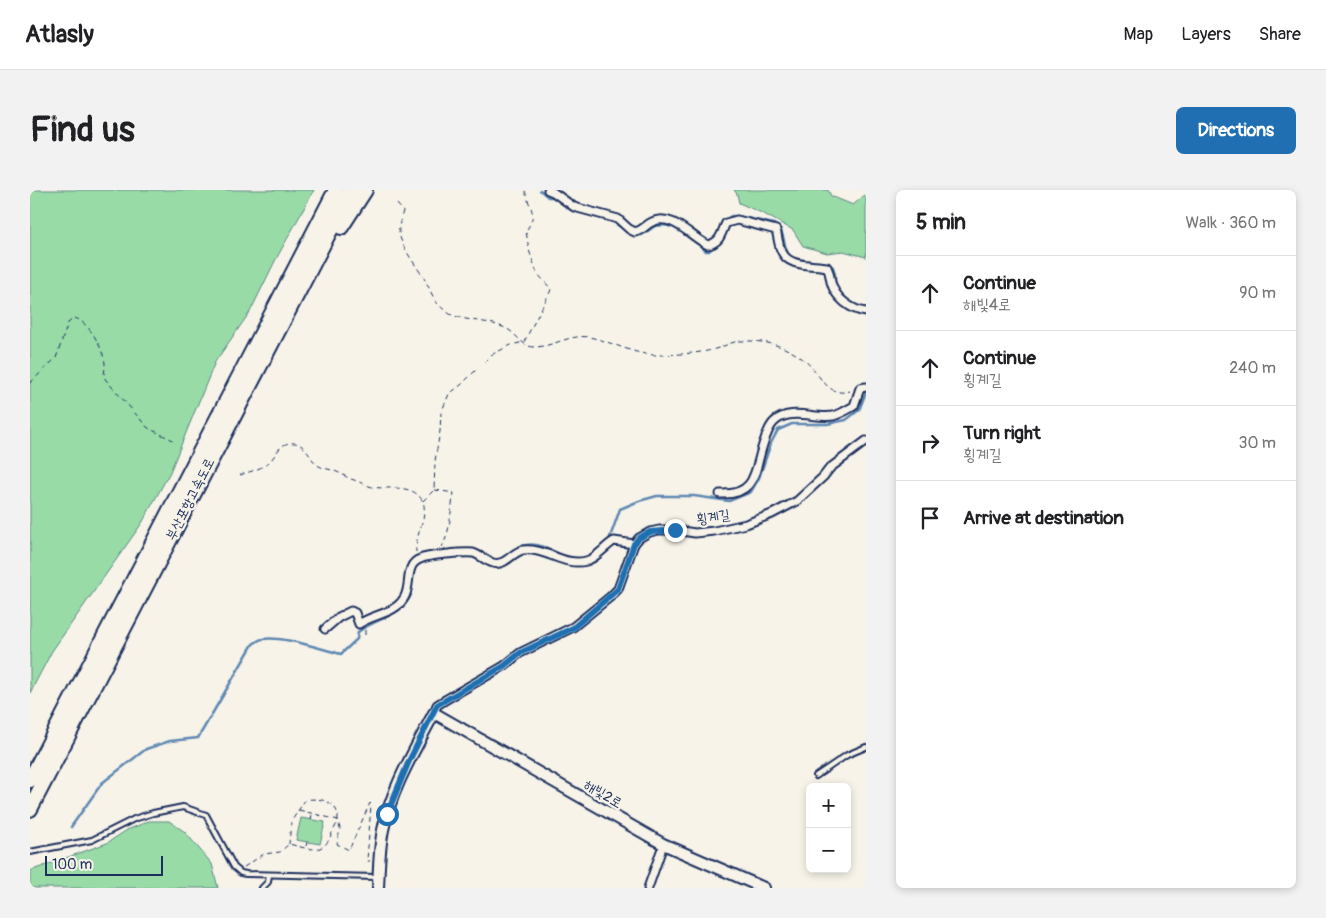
<!DOCTYPE html>
<meta charset="utf-8">
<style>
:root{--surface:#fff;--page:#f2f2f2;--text:#202124;--muted:#757577;--line:#e0e0e0;--accent:#1f6fb2}
body{margin:0;font-family:Pangolin,"Poor Story",sans-serif;background:var(--page);color:var(--text)}
.controls{position:absolute;right:15px;bottom:15px;display:grid;overflow:hidden;border-radius:8px;box-shadow:0 2px 8px #0003}
.controls button{width:45px;height:45px;display:grid;place-items:center;padding:0;border:0;border-bottom:1px solid var(--line);background:var(--surface);color:var(--text);font:25px sans-serif}
.scale{position:absolute;left:15px;bottom:12px;width:118px;box-sizing:border-box;padding-left:5px;border:2px solid #1b2f5e;border-top:0;font-size:14px;line-height:18px;white-space:nowrap;color:#1b2f5e;-webkit-text-stroke:4px #f7f3e8;paint-order:stroke}
.stop{position:absolute;width:15px;height:15px;margin:-11px;border:4px solid #1f6fb2;border-radius:50%;background:#fff}
.stop.end{background:#1f6fb2;border-color:#fff;box-shadow:0 1px 5px #0008}
.list{margin:0;padding:0;list-style:none}
h2{display:flex;justify-content:space-between;align-items:center;height:65px;margin:0;padding:0 20px;font-size:21px}
h2 small{font-size:16px;font-weight:400;color:var(--muted)}
.list li{display:grid;grid-template-columns:32px 1fr auto;gap:15px;align-items:center;box-sizing:border-box;height:75px;padding:0 20px;border-top:1px solid var(--line)}
.list b{display:block;font-size:19px;white-space:nowrap}
.list p{margin:0;font-size:16px;white-space:nowrap;color:var(--muted)}
.list em{font-size:16px;font-style:normal;color:var(--muted)}
.icon{flex:none;width:28px;height:28px;fill:none;stroke:currentColor;stroke-width:2;stroke-linecap:round;stroke-linejoin:round}
.map{position:relative;flex:none;width:836px;height:698px;overflow:hidden;border-radius:8px}
header{display:flex;align-items:center;gap:30px;box-sizing:border-box;height:70px;padding:0 25px;background:var(--surface);border-bottom:1px solid var(--line)}
header strong{font-size:24px}
nav{display:flex;gap:28px;margin-inline-start:auto;font-size:18px}
.intro{display:flex;align-items:center;justify-content:space-between;box-sizing:border-box;height:120px;padding:0 30px}
h1{margin:0;font-size:35px}
.button{padding:12px 22px;border-radius:8px;background:var(--accent);color:#fff;font-size:18px;font-weight:700}
main{display:flex;gap:30px;padding:0 30px}
aside{flex:1;background:var(--surface);border-radius:8px;box-shadow:0 2px 8px #0003}
.map>svg:first-child{display:block}
</style>
<header>
<strong>Atlasly</strong>
<nav><a>Map</a><a>Layers</a><a>Share</a></nav>
</header>
<div class="intro"><h1>Find us</h1><a class="button">Directions</a></div>
<main>
<div class="map">
<svg width="836" height="698" viewBox="0 0 836 698">
<rect width="100%" height="100%" fill="#f7f3e8"/>
<filter id="ink" filterUnits="userSpaceOnUse"><feTurbulence type="fractalNoise" baseFrequency=".02" numOctaves="2"/><feDisplacementMap in="SourceGraphic" scale="10" xChannelSelector="R" yChannelSelector="G"/><feConvolveMatrix kernelMatrix="1 2 1 2 8 2 1 2 1" color-interpolation-filters="sRGB"/></filter>
<g filter="url(#ink)">
<!-- green -->
<g fill="#98dba7" stroke="#5a8582">
<polygon points="0,0 284,0 245,71 220,122 185,172 140,282 112,333 22,461 0,503"/>
<polygon points="704,0 798,0 801,6 823,15 836,4 836,67 813,61 797,63 773,56 763,40 734,24 709,13 707,4"/>
<polygon points="271,628 295,632 290,654 266,650"/>
<polygon points="119,631 139,631 155,642 182,674 188,698 0,698 0,681 77,653 97,640"/>
</g>
<g fill="none" stroke-linecap="round" stroke-linejoin="round">
<!-- stream -->
<g stroke="#5f88b3" stroke-width="2.5">
<polyline points="510,0 518,7 524,7 538,17"/>
<polyline points="552,23 580,30 603,45 612,45 625,36 634,35 643,37 651,41"/>
<path d="M 694,31 L 701,26 L 708,26 L 744,34 C 756,40 752,56 760,67 L 773,71"/>
<polyline points="662,48 676,61 679,61 684,56"/>
<polyline points="798,75 803,77 805,84 805,94"/>
<polyline points="578,353 590,319 609,311 627,306 664,306 699,311 721,302 729,288 741,253 748,240 762,234 797,234 816,230 829,220 836,202"/>
<path d="M 491,356 C 506,351 521,359 534,367"/>
<path d="M 550,375 C 559,376 567,372 573,364"/>
<path d="M 41,637 L 72,593 L 116,559 L 140,551 L 168,548 L 223,454 C 226,452 230,449 233,449 C 253,446 292,459 311,464 L 327,449 L 328,442 C 346,428 371,427 381,405"/>
</g>
<!-- lane casing -->
<g stroke="#1b2f5e" stroke-width="8">
<g id="lane">
<polyline points="786,586 817,565 836,557"/>
<polyline points="0,662 62,650 104,629 123,623 153,617 176,625 204,677 211,683 216,684 347,687"/>
<polyline points="232,698 238,692 239,685"/>
</g>
</g>
<!-- street casing -->
<g stroke="#1b2f5e" stroke-width="11">
<g id="street">
<path d="M 518,0 L 523,2 L 544,17 L 588,29 L 599,39 L 605,42 C 614,40 615,35 622,32 C 642,22 662,48 678,55 C 691,52 691,43 696,33 L 707,30 L 746,40 C 748,46 748,53 751,60 C 758,78 781,74 797,77 C 800,83 800,87 801,92 C 805,108 821,120 836,122"/>
<path d="M 690,304 C 729,306 724,277 735,249 C 737,244 739,237 744,232 C 759,217 785,229 803,226 C 811,224 817,220 824,216 L 830,198 L 836,197"/>
<path d="M 295,439 L 309,427 L 321,421 L 325,423 L 329,434 C 343,424 365,424 374,408 C 382,396 374,375 390,369 C 398,365 434,362 443,363 C 450,365 456,371 463,373 C 476,376 482,362 493,360 C 515,357 534,377 556,371 C 567,368 574,357 584,351 L 604,354"/>
<polyline points="404,523 407,515 415,510 474,476 490,463 543,437 580,407 588,399 604,354 609,348 620,342 629,340 645,340 665,343 684,341 716,334 742,324 767,311 793,287 800,278 836,251"/>
<polyline points="618,698 631,661"/>
</g>
</g>
<!-- secondary casing -->
<g stroke="#1b2f5e" stroke-width="14">
<path id="secondary" d="M 348,698 C 349,679 349,659 353,640 C 361,599 385,560 404,523 L 633,654 L 734,698"/>
</g>
<!-- highway casing -->
<g stroke="#1b2f5e" stroke-width="18">
<g id="highway">
<polyline points="311,37 335,0"/>
<polyline points="0,590 306,0"/>
<polyline points="0,619 321,0"/>
</g>
</g>
<!-- path -->
<g stroke="#1b2f5e" stroke-width="1" stroke-dasharray="5 4" stroke-linecap="butt">
<path d="M 367,14 L 373,21 C 371,28 368,37 369,43 C 372,59 387,76 395,90 C 399,97 402,106 407,113 C 411,117 417,123 422,125 C 439,132 460,130 477,139 C 486,143 492,157 504,157 C 523,157 539,144 559,147 C 584,152 603,165 628,165 C 640,165 675,163 685,159 C 694,157 700,152 710,151 C 733,150 756,155 774,170 C 790,182 796,208 820,201"/>
<path d="M 0,193 L 26,168 L 38,133 L 44,128 C 58,130 75,161 75,175 C 75,179 74,183 74,187 L 76,190 L 118,238 L 143,250"/>
<path d="M 210,285 C 219,282 231,279 238,273 C 246,267 248,254 260,253 C 277,251 278,269 289,276 C 294,279 301,279 307,282 C 312,284 316,287 321,289 C 328,291 335,295 342,297 C 358,300 382,293 392,310 C 400,323 384,346 386,362"/>
<path d="M 405,300 L 424,303 C 420,322 421,340 412,357"/>
<path d="M 393,311 L 404,300 L 405,271 L 410,241 L 411,223 L 419,204 L 431,195 L 461,165 L 481,155 L 494,152 L 520,102 L 521,99 L 507,83 L 499,60 L 496,41 C 509,21 499,20 495,0"/>
<polyline points="335,445 335,439"/>
<polyline points="269,620 308,630 310,639 307,654 319,660 340,613 341,614 337,671 340,671"/>
<polyline points="281,630 282,624"/>
<polyline points="276,656 277,652"/>
<path d="M 214,677 L 234,664 L 250,662 L 259,654 C 268,656 281,661 290,658 C 297,655 300,649 302,643 C 304,639 308,633 308,628 C 308,611 289,607 275,610 L 261,632 L 259,654"/>
</g>
<!-- lane -->
<use href="#lane" stroke="#f7f3e8" stroke-width="4"/>
<!-- street -->
<use href="#street" stroke="#f7f3e8" stroke-width="7"/>
<!-- secondary -->
<use href="#secondary" stroke="#f7f3e8" stroke-width="10"/>
<!-- highway -->
<use href="#highway" stroke="#f7f3e8" stroke-width="14"/>
</g>
</g>
<g fill="none" stroke-linecap="round" stroke-linejoin="round" filter="url(#ink)">
<!-- route -->
<polyline stroke="#1f6fb2" stroke-width="6" points="357,624 379,571 407,515 474,476 490,463 543,438 588,399 604,354 609,348 620,342 645,340"/>
</g>
<g text-anchor="middle" dominant-baseline="central" stroke-width="4.5" stroke-linejoin="round" paint-order="stroke">
<!-- street labels -->
<g font-size="14" fill="#1b2f5e" stroke="#f7f3e8">
<text transform="translate(160 309) rotate(-63)">부산포항고속도로</text>
<text transform="translate(683 327) rotate(-9)">횡계길</text>
<text transform="translate(573 604) rotate(30)">해빛2로</text>
</g>
</g>
</svg>
<div class="controls">
<button>+</button>
<button>−</button>
</div>
<div class="scale">100 m</div>
<div class="stop" style="left:357px;top:624px"></div>
<div class="stop end" style="left:645px;top:340px"></div>
</div>
<aside>
<h2>5 min<small>Walk · 360 m</small></h2>
<ul class="list">
<li><svg class="icon" aria-label="ahead" viewBox="0 0 24 24"><path d="M12 20V5M6 11l6-6 6 6"/></svg><div><b>Continue</b><p>해빛4로</p></div><em>90 m</em></li>
<li><svg class="icon" aria-label="ahead" viewBox="0 0 24 24"><path d="M12 20V5M6 11l6-6 6 6"/></svg><div><b>Continue</b><p>횡계길</p></div><em>240 m</em></li>
<li><svg class="icon" aria-label="right" viewBox="0 0 24 24"><path d="M7 20v-9h11M14 6l5 5-5 5"/></svg><div><b>Turn right</b><p>횡계길</p></div><em>30 m</em></li>
<li><svg class="icon" aria-label="arrive" viewBox="0 0 24 24"><path d="M6 21V4h12l-3 4 3 4H6"/></svg><div><b>Arrive at destination</b></div></li>
</ul>
</aside>
</main>
